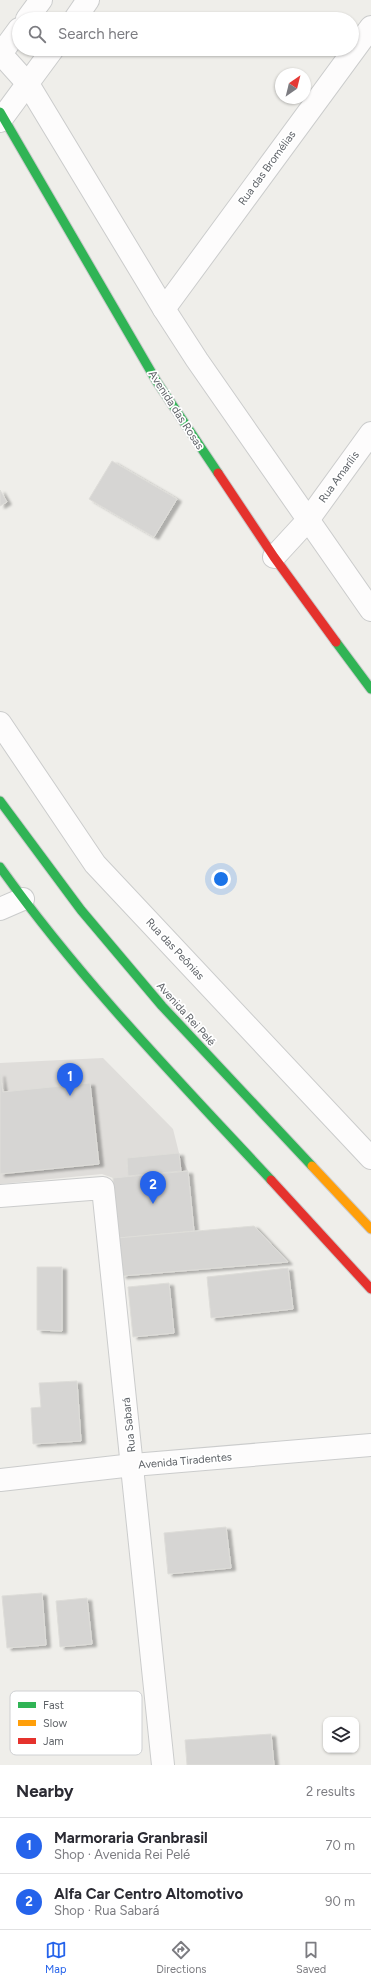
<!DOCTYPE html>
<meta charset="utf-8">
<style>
:root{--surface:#fff;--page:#f2f2f3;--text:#2b2b33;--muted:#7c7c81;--line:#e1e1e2;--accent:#2563eb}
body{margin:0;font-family:Figtree,sans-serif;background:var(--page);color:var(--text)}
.controls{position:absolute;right:12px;bottom:12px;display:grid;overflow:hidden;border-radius:8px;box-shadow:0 1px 3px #0004}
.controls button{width:36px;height:36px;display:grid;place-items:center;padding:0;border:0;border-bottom:1px solid var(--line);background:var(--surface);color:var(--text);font:20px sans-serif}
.compass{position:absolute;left:275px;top:68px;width:36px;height:36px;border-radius:50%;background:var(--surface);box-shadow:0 1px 3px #0004;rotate:35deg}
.you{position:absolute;left:221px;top:879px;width:14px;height:14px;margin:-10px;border:3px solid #fff;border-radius:50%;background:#1a73e8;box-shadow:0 0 0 6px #1a73e833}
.badge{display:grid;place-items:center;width:26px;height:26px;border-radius:50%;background:var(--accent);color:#fff;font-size:13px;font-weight:700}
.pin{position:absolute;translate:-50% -33px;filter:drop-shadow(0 1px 2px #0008)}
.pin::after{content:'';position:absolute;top:21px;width:14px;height:12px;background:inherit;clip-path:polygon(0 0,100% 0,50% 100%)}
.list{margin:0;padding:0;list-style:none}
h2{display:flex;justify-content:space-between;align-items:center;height:52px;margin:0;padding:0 16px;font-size:17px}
h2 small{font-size:13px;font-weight:400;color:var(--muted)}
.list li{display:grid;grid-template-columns:26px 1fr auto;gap:12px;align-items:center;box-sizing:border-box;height:56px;padding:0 16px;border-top:1px solid var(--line)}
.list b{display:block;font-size:15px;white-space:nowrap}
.list p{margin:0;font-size:13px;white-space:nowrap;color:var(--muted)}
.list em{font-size:13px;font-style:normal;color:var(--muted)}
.icon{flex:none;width:22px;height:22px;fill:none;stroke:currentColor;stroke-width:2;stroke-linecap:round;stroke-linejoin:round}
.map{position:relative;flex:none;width:371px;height:1765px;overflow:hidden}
.search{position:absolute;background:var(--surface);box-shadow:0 1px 3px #0004;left:12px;right:12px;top:12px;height:44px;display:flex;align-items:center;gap:10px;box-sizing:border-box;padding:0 14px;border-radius:22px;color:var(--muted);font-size:15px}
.sheet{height:164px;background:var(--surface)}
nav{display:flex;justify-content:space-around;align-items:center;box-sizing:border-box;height:56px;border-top:1px solid var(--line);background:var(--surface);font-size:11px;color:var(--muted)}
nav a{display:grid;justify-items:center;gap:2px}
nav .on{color:var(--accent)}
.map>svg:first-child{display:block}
</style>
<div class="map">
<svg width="371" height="1765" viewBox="0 0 371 1765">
<defs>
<filter id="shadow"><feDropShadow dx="4.5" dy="2.5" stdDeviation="1" flood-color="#0004"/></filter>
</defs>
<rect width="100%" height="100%" fill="#efeeea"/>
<!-- industrial -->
<polygon fill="#dfddda" points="103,1058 173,1129 179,1153 188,1171 113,1178 102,1174 0,1184 0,1063"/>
<!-- building -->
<g fill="#d6d5d3" stroke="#deddd9" filter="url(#shadow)">
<polygon points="112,461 177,499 154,537 89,499"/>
<polygon points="0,490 7,502 0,506"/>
<polygon points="0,1074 3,1092 90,1083 99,1164 0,1174"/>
<polygon points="179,1153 181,1171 128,1176 127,1158"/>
<polygon points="188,1171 194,1231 118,1238 113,1178"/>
<polygon points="254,1226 288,1262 122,1276 118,1238"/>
<polygon points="37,1267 62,1267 62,1331 37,1330"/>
<polygon points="288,1268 293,1309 211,1318 207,1277"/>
<polygon points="169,1283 174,1333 133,1337 128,1287"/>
<polygon points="77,1381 81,1441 33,1444 31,1408 41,1407 39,1383"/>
<polygon points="226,1527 231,1568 168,1574 164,1533"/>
<polygon points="42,1593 46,1645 7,1648 2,1596"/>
<polygon points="87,1598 92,1644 60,1647 56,1601"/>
<polygon points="271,1734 274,1765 187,1765 185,1740"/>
</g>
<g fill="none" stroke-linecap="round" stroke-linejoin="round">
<!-- street casing -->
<g stroke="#cbcccc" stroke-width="24">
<g id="street">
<polyline points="27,19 41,0"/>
<polyline points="75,19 88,0"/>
<polyline points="1,54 28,84 164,309 197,360 371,610"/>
<polyline points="0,55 19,29"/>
<polyline points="0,121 53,49"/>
<polyline points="164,309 371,27"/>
<polyline points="274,557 308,520 371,433"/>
<polyline points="0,723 95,864 371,1158"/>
<polyline points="0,909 23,899"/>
<polyline points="0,1196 103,1188 163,1765"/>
<polyline points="0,1480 133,1465 371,1445"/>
</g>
</g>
<!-- fast casing -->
<g stroke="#cacacb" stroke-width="11">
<g id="fast">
<polyline points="0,112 157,382 218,473"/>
<polyline points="336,642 371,689"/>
<polyline points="0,801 81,910 162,1006 312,1166"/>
<path d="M 0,867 C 80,979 177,1079 271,1180"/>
</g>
</g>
<!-- slow casing -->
<g stroke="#cacacb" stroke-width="11">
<polyline id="slow" points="312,1166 371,1229"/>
</g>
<!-- jam casing -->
<g stroke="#cacacb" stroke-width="11">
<g id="jam">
<polyline points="218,473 274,557 336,642"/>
<polyline points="271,1180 371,1289"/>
</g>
</g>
<!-- street -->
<use href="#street" stroke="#fdfcfc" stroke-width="22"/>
<!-- fast -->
<use href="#fast" stroke="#30b455" stroke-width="9"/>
<!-- slow -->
<use href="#slow" stroke="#ff9f0a" stroke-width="9"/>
<!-- jam -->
<use href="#jam" stroke="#e5322d" stroke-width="9"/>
</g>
<g text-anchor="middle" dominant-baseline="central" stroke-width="3.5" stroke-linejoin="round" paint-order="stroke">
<!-- street labels -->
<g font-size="11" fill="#5f6368" stroke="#fff">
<text transform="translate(267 168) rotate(-54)">Rua das Bromélias</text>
<text transform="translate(176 410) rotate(57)">Avenida das Rosas</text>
<text transform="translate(339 477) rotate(-54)">Rua Amarílis</text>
<text transform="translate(175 949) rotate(47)">Rua das Peônias</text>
<text transform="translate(186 1014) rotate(48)">Avenida Rei Pelé</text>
<text transform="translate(129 1425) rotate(-96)">Rua Sabará</text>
<text transform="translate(185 1461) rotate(-5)">Avenida Tiradentes</text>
</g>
</g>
<!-- legend -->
<rect x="10" y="1691" width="132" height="64" rx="6" fill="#fff" stroke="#cfd0d2" stroke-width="1"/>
<rect x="18" y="1702" width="18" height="6" fill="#30b455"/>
<rect x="18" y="1720" width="18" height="6" fill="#ff9f0a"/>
<rect x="18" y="1738" width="18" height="6" fill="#e5322d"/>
<g font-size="11" fill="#5f6368">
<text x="43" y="1709">Fast</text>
<text x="43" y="1727">Slow</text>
<text x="43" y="1745">Jam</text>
</g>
</svg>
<div class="controls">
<button><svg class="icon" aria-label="layers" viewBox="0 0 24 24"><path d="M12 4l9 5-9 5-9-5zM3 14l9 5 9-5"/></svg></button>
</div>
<svg class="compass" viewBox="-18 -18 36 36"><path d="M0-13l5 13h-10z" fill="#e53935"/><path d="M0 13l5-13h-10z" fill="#7c7c81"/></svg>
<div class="you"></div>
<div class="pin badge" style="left:70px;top:1096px">1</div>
<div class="pin badge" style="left:153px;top:1204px">2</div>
<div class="search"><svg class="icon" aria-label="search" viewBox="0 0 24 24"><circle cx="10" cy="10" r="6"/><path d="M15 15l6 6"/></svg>Search here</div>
</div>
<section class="sheet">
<h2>Nearby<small>2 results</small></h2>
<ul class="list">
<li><span class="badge">1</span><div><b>Marmoraria Granbrasil</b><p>Shop · Avenida Rei Pelé</p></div><em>70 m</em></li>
<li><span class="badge">2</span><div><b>Alfa Car Centro Altomotivo</b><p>Shop · Rua Sabará</p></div><em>90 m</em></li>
</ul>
</section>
<nav>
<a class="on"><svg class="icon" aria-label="map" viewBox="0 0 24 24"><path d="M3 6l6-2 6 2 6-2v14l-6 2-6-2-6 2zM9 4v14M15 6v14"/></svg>Map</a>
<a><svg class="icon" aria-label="directions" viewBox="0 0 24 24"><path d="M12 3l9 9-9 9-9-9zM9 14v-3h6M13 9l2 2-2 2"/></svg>Directions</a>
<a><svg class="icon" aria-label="saved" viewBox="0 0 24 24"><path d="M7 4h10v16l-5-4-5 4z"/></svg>Saved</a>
</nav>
